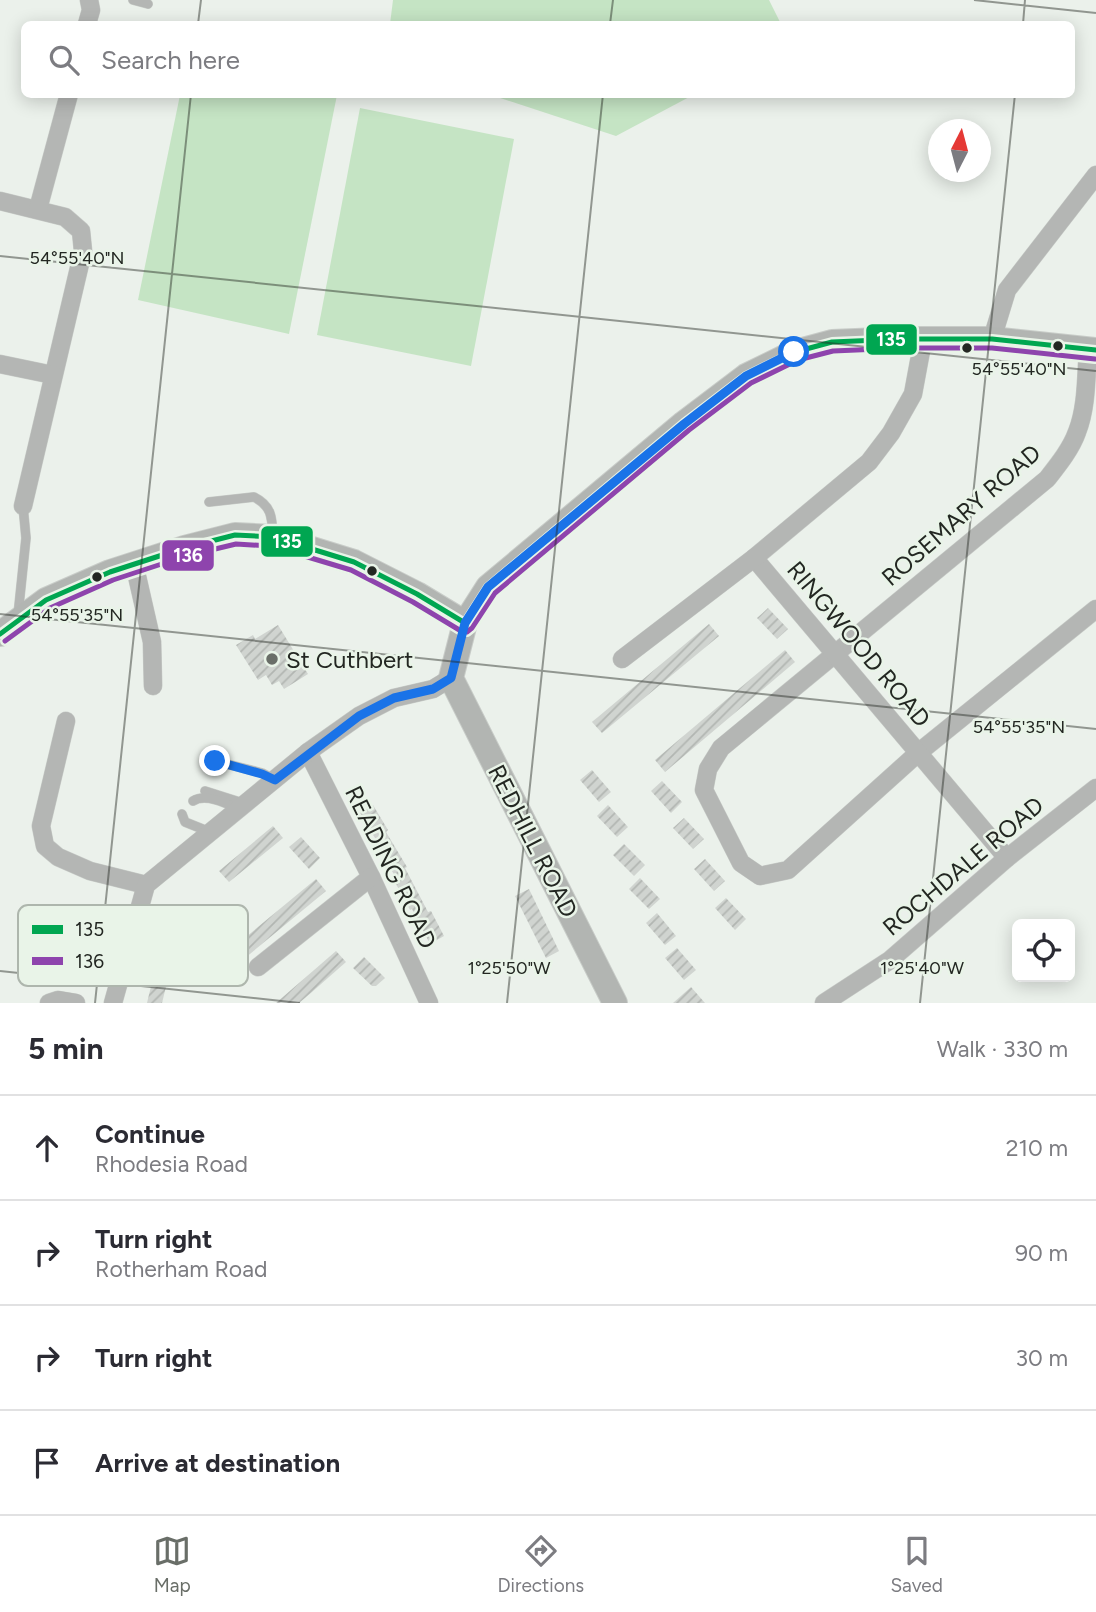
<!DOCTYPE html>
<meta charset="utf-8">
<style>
:root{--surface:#fff;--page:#f2f2f3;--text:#2b2b33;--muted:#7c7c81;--line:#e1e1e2;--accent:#696e68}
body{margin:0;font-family:Figtree,sans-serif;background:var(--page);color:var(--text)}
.controls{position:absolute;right:21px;bottom:21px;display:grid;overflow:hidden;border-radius:10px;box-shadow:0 4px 18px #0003}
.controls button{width:63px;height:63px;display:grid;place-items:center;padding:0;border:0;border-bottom:2px solid var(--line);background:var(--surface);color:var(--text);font:35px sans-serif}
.compass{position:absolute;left:928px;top:119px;width:63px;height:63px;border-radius:50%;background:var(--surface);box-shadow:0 4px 18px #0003;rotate:6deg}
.stop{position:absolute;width:21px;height:21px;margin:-16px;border:5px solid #1a73e8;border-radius:50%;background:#fff}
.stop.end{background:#1a73e8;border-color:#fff;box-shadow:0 2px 7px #0008}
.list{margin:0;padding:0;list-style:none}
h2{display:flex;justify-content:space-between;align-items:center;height:91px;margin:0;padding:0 28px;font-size:30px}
h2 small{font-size:23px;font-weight:400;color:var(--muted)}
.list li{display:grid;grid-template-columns:46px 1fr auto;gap:21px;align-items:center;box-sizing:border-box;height:105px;padding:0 28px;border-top:2px solid var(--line)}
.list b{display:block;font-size:26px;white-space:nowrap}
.list p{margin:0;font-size:23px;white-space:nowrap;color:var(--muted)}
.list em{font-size:23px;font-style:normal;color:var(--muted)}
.icon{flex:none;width:38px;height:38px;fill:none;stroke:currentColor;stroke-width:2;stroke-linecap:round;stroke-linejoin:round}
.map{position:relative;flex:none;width:1096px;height:1003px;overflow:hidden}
.search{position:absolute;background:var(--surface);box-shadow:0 4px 18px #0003;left:21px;right:21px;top:21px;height:77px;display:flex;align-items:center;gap:18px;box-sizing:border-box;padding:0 24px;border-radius:10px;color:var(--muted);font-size:26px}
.sheet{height:511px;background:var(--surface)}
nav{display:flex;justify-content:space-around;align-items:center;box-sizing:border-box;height:98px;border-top:2px solid var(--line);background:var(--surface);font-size:19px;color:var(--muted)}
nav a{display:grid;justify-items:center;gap:4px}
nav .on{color:var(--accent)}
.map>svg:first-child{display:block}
</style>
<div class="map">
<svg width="1096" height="1003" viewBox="0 0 1096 1003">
<defs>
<pattern id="building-hatch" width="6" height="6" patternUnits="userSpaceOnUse" patternTransform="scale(1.75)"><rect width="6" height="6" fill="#d0d4d0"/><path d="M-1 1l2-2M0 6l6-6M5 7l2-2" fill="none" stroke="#b2b6b2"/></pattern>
</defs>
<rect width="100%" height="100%" fill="#ebf1eb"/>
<!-- green -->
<g fill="#c5e4c4">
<polygon points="393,0 769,0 781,24 390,24"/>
<polygon points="180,95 337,95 289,334 138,300"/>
<polygon points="491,95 693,94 693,95 616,136"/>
<polygon points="360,108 514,139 471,366 317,335"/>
</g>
<!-- building -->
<g fill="url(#building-hatch)">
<polygon points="768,608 788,629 777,639 757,618"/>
<polygon points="709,624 719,636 602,733 592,722"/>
<polygon points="278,625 308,674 284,689 279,681 272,685 266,675 258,680 236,645 253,635 255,639"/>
<polygon points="785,650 795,662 665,772 655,760"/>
<polygon points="592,770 611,792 599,802 580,780"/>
<polygon points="662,781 682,802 671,813 651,791"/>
<polygon points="373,805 388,830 386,832 407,867 405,868 428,912 431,911 444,936 430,944 412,909 410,910 396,884 399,883 379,849 381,848 360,813"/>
<polygon points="608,805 628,827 617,837 597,816"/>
<polygon points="684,818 704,839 693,849 673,828"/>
<polygon points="273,826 283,838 229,882 219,871"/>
<polygon points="301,837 320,858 309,869 289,847"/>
<polygon points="624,844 645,865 634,876 613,855"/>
<polygon points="705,859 725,881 714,891 694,869"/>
<polygon points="640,878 660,899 649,909 629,889"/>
<polygon points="316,879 326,891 239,963 229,951"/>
<polygon points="529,889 559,951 546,958 515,896"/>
<polygon points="726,898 746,919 735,930 715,908"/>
<polygon points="657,913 676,936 665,945 646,923"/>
<polygon points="167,919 181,922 175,950 162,1003 147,1003"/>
<polygon points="677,948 696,970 684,980 665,958"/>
<polygon points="336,951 346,962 312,992 299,1003 276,1003"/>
<polygon points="364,957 385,978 376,986 372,986 353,968"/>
<polygon points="691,987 705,1003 673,1003"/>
</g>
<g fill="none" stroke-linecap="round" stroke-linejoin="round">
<!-- lane casing -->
<g stroke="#c8ccc8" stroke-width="10">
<g id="lane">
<polyline points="133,0 148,4"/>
<path d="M 209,502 L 254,497 C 272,506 272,518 273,536"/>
<polyline points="18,615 26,538 23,506"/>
<polyline points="215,761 262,773 275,780"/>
<polyline points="205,791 246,804"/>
<path d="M 193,801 C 205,793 226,803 239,809"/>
<polyline points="182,814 185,822 210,832"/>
</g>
</g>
<!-- street casing -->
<g stroke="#c8ccc8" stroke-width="19">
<g id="street">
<polyline points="87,24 91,10 89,0"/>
<polyline points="0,201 65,217 81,231 83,251 23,506"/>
<polyline points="38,209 69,94"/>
<polyline points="992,339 1007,290 1096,175"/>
<path d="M 1088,349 C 1086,376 1087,407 1077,432 C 1071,449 1058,465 1047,479 L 721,748 L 708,769 L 704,790 L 741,863 L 760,876 L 788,870 L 918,753 L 1096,609"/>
<polyline points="0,364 53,375"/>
<polyline points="754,558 1007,858"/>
<polyline points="134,563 152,642 153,686"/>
<polyline points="622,659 754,558 869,462 891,433 913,394 923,340"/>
<polyline points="66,721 41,826 45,846 58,857 90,871 146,885"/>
<polyline points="308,752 371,877 429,1003"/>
<polyline points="258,967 371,877"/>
<polyline points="49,1003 58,1000 76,1003"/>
<polyline points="113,1003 146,885 308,752 359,716 394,698 433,689 451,678"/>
<polyline points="824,1003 890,960 1007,858 1096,788"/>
</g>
</g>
<!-- secondary casing -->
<g stroke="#c8ccc8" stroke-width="26">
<g id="secondary">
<polyline points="0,634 46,600 110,572 184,548 235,535 273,537 354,562 417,594 465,623"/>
<polyline points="615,1003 451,678 465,623 488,587 684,423 746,376 795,352 832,342 903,339 992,339 1096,350"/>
</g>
</g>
<!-- lane -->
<use href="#lane" stroke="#b4b6b4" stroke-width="9"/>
<!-- street -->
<use href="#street" stroke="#b4b6b4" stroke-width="18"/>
<!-- secondary -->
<use href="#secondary" stroke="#b2b5b2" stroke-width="24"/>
<!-- bus-1 casing -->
<g stroke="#e9f4e8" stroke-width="10">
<polyline id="bus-1" points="0,634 46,600 110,572 184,548 235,535 273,537 354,562 417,594 465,623 488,587 684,423 746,376 795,352 832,342 903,339 992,339 1096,350"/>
</g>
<!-- bus-2 casing -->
<g stroke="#e9f4e8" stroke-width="10">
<polyline id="bus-2" points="5,641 50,608 113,580 186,556 236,544 271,546 351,570 413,602 461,631 467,632 472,628 495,593 689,430 751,383 798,360 833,351 903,348 992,348 1095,359"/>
</g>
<!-- bus-1 -->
<use href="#bus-1" stroke="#00a651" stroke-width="5"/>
<!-- bus-2 -->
<use href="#bus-2" stroke="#8e44ad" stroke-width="5"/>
</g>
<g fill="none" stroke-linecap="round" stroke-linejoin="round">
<!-- route -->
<polyline stroke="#1a73e8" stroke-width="9" points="215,761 262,774 275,780 359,716 394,698 433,689 451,678 465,623 488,587 684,424 746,376 794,352"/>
</g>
<!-- ticks -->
<path fill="none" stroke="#232722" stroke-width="2" stroke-opacity="0.45" d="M 974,0 L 1096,13M 198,24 L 201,0M 610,24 L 613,0M 1023,24 L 1025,0M 0,256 L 1096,371M 0,614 L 1096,729M 0,971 L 300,1003M 95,1003 L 191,94M 507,1003 L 603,94M 920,1003 L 1015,94"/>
<!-- markers -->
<g fill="#232722" stroke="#e9f4e8" stroke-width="2.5">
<circle cx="1058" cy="346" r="6"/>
<circle cx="967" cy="348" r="6"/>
<circle cx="372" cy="571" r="6"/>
<circle cx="97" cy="577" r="6"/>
</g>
<circle fill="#696e68" stroke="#e9f4e8" stroke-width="2.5" cx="272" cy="659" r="7"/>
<g text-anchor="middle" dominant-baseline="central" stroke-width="5" stroke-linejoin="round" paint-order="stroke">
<!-- street labels -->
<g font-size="24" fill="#232722" stroke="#e9f4e8">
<text transform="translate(961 515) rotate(-41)">ROSEMARY ROAD</text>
<text transform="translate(859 644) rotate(50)">RINGWOOD ROAD</text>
<text transform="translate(533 841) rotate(63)">REDHILL ROAD</text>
<text transform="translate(963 866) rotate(-40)">ROCHDALE ROAD</text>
<text transform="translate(391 867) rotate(64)">READING ROAD</text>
</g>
<!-- poi labels -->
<g font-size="24" fill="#232722" stroke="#e9f4e8" text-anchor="start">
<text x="286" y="659">St Cuthbert</text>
</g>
</g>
<!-- legend -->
<rect x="18" y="905" width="230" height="81" rx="10" fill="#e9f4e8" stroke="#aeb6ad" stroke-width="2"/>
<rect x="32" y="925" width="31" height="9" fill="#00a651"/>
<rect x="32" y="957" width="31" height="8" fill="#8e44ad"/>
<g font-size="19" fill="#232722">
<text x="75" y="936">135</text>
<text x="75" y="968">136</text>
</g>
<g font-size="18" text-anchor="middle" fill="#232722" stroke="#e9f4e8" stroke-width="5" stroke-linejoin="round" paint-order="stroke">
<text x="77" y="264">54°55'40"N</text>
<text x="1019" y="375">54°55'40"N</text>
<text x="77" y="621">54°55'35"N</text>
<text x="1019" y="733">54°55'35"N</text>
<text x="509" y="974">1°25'50"W</text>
<text x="922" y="974">1°25'40"W</text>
</g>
<g stroke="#e9f4e8" stroke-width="2.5">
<rect x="865" y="323" width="53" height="33" rx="7" fill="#00a651"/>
<rect x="260" y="525" width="54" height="33" rx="7" fill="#00a651"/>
<rect x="161" y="539" width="54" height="33" rx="7" fill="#8e44ad"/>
</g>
<g font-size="19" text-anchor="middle" font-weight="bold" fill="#fff">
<text x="891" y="346">135</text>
<text x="287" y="548">135</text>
<text x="188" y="562">136</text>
</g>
</svg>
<div class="controls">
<button><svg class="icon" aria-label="locate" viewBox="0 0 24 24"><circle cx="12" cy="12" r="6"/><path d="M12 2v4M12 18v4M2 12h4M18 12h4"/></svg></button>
</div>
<svg class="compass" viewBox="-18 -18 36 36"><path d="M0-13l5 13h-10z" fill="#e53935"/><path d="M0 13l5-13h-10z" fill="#7c7c81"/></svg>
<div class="stop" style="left:794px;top:352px"></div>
<div class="stop end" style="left:215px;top:761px"></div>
<div class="search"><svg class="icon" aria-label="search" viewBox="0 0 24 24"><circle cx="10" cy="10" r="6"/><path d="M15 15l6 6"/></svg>Search here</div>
</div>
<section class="sheet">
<h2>5 min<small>Walk · 330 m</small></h2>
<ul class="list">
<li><svg class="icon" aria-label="ahead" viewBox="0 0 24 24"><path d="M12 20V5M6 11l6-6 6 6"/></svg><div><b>Continue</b><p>Rhodesia Road</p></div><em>210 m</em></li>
<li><svg class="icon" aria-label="right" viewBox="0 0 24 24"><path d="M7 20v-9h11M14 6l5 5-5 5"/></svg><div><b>Turn right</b><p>Rotherham Road</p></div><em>90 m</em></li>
<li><svg class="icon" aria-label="right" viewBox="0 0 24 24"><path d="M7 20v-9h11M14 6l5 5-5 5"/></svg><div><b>Turn right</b></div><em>30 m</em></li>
<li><svg class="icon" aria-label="arrive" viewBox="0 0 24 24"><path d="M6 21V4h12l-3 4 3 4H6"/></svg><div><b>Arrive at destination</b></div></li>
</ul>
</section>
<nav>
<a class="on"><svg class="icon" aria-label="map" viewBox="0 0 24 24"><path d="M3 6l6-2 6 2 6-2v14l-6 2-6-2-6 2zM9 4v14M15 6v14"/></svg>Map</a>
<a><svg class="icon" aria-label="directions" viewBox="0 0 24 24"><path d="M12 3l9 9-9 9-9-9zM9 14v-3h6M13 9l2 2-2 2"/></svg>Directions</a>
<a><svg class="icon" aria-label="saved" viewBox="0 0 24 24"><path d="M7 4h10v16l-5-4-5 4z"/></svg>Saved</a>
</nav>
